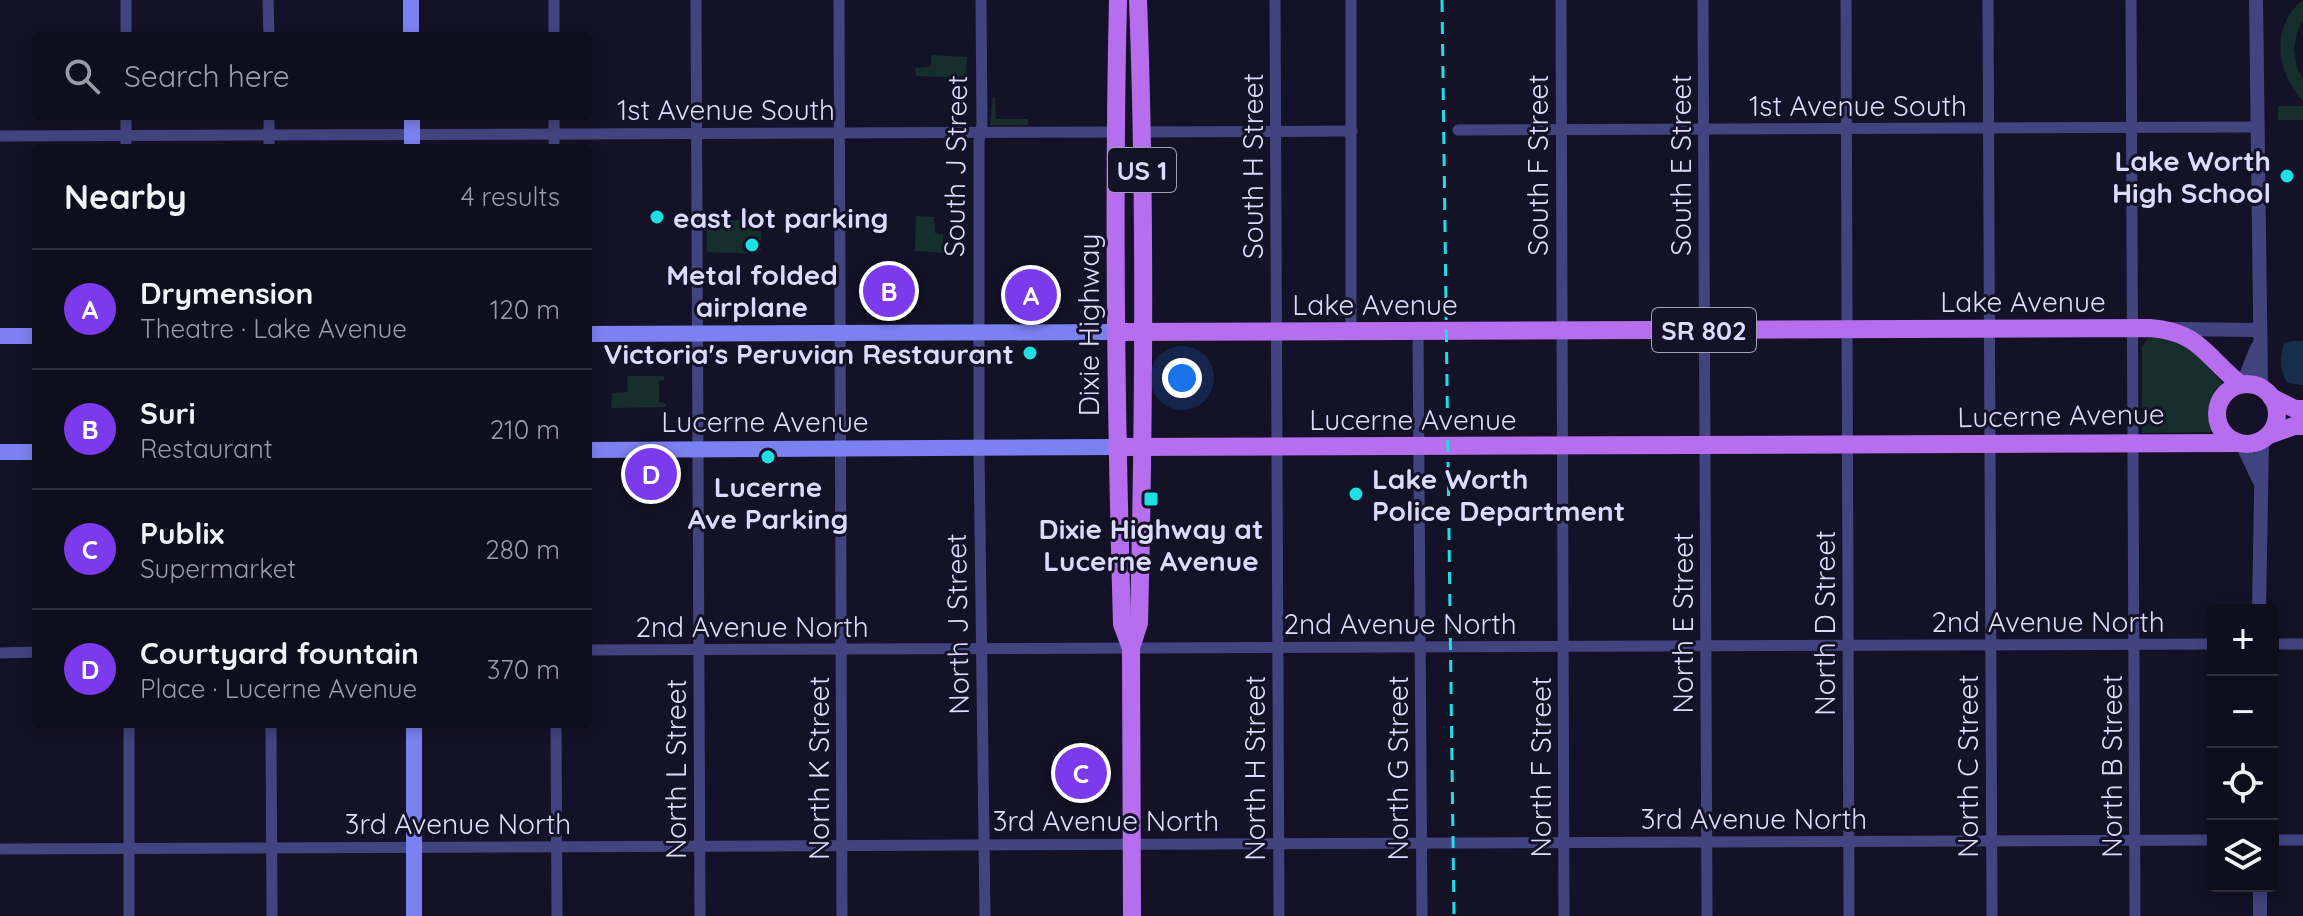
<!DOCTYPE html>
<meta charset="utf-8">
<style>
:root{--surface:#0f0e1c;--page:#1d1c29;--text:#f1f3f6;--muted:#9b9ca3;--line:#2f2e3b;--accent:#7c3aed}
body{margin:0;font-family:Quicksand,sans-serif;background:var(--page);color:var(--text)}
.controls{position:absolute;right:24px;bottom:24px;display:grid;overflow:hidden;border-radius:8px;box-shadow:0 4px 12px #0003}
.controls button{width:72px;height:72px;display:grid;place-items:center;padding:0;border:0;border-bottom:2px solid var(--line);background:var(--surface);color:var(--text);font:40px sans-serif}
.you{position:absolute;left:1182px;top:378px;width:28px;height:28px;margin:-20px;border:6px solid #fff;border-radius:50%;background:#1a73e8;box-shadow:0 0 0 12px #1a73e833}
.badge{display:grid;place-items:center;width:52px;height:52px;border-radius:50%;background:var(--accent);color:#fff;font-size:26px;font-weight:700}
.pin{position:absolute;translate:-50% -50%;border:4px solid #fff;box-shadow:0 2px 8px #0006}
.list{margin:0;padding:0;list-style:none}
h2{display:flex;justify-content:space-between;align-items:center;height:104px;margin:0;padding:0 32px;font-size:34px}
h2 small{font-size:26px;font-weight:400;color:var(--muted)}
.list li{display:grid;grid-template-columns:52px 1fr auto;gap:24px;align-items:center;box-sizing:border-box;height:120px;padding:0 32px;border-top:2px solid var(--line)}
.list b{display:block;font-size:30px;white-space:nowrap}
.list p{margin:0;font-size:26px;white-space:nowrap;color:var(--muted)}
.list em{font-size:26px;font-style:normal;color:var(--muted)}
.icon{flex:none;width:44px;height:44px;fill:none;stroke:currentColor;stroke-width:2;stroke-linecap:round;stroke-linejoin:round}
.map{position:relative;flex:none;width:2303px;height:916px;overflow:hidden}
.search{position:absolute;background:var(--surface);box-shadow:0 4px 12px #0003;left:32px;top:32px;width:560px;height:88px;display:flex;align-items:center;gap:20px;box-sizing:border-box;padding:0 28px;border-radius:8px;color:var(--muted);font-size:30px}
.panel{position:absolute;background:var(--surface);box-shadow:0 4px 12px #0003;left:32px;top:144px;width:560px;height:584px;border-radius:8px}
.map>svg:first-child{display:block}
</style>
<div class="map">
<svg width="2303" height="916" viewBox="0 0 2303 916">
<rect width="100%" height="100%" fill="#141226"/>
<!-- green -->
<g fill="#162f2c">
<path d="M 2303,0 L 2303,20 L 2297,33 L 2294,50 L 2297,67 L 2303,80 L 2303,101 C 2276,74 2270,25 2303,0 Z"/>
<polygon points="931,55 967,57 966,78 916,76 915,68 931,66"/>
<polygon points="993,97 995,97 996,119 1028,119 1028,125 990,125"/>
<rect x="2278" y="106" width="25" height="14"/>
<polygon points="916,216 934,217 935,233 943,234 943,253 915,251"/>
<polygon points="761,220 761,251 757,254 707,252 706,221"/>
<polygon points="2162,337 2195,351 2223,384 2213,408 2216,432 2142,433 2142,347 2148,338"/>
<polygon points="627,376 664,376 664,380 659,381 659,402 666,404 666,407 611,408 612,393 628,392"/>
</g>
<!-- water -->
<path fill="#162e4c" d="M 2293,341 L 2303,341 L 2303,385 L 2288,383 C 2279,371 2280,356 2284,343 Z"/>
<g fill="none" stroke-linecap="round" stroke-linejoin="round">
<!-- minor -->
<g stroke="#424480" stroke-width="11">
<polyline points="126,0 126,36"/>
<polyline points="268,0 269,36"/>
<polyline points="696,0 700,916"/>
<polyline points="839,0 842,916"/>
<polyline points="981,0 982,124 979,141 979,449 985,916"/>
<polyline points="1275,0 1279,916"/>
<polyline points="1561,0 1564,916"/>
<polyline points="1703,0 1707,916"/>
<polyline points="1846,0 1849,916"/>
<polyline points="1988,0 1992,916"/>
<polyline points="2131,0 2135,916"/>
<polyline points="554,36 554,0"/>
<polyline points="126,116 126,148"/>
<polyline points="269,116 269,148"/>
<polyline points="554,116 554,148"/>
<polyline points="1458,130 2257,127"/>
<polyline points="1142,132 1352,131"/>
<polyline points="0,136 1115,132"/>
<polyline points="1351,332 1351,0"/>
<polyline points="1418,332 1422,916"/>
<polyline points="2273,644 2303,644"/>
<polyline points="588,650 2213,644"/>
<polyline points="0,653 36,652"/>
<polyline points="129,724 129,916"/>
<polyline points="271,724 272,916"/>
<polyline points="556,724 557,916"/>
<polyline points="2273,840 2303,840"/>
<polyline points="0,849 2213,840"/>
</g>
<!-- tertiary -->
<g stroke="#424480" stroke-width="14">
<polyline points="2256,0 2261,388"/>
<polyline points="2171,329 2258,330"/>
<polyline points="2243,383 2257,348"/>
<polyline points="2242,444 2259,480"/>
<polyline points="2259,610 2262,441"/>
<polyline points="2260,886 2260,916"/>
</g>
<!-- secondary -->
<g stroke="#7c81f1" stroke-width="16">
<polyline points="411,0 411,36"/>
<polyline points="412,116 412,148"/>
<polyline points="588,334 1117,332"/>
<polyline points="0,336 36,336"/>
<polyline points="588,450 1117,447"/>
<polyline points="0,452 36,452"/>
<polyline points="414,724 414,916"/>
</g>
<!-- primary -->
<g stroke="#b66eef" stroke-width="18">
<path d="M 1118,0 C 1113,208 1116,416 1122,624 L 1131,648"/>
<path d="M 1117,332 L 2150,328 C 2200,332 2205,356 2239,383"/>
<circle cx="2247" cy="414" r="30"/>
<polyline points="2271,397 2295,409 2303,409"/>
<polyline points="2269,435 2294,426 2303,426"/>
<polyline points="1117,447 2238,443"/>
<path d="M 1132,916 L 1131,648 L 1139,623 C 1144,416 1146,208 1138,0"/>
</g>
<!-- rail -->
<polyline stroke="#1ce0e6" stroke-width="3" stroke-dasharray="12 10" stroke-linecap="butt" points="1442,0 1454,916"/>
</g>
<!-- markers -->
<g fill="#1ce0e6" stroke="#141226" stroke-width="3">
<circle cx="2287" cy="176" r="8"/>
<circle cx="657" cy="217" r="8"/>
<circle cx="752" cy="245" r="8"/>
<circle cx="1030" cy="353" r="8"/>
<circle cx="768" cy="457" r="8"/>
<circle cx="1356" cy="494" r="8"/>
<rect x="1143" y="491" width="16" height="16" rx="4"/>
</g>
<g text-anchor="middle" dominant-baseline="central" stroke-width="6" stroke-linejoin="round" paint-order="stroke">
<!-- shield labels -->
<g fill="#141226" stroke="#a09fbb" stroke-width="2">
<rect x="1108" y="148" width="68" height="44" rx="6"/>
<rect x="1652" y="308" width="104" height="44" rx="6"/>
</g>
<g font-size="26" font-weight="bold" fill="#dcdbfb">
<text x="1142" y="170">US 1</text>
<text x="1704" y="330">SR 802</text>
</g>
<!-- street labels -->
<g font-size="28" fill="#dcdbfb" stroke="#141226">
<text x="1858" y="105">1st Avenue South</text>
<text x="726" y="109">1st Avenue South</text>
<text transform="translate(1537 165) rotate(-90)">South F Street</text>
<text transform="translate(1680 165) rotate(-90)">South E Street</text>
<text transform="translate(955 166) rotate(-89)">South J Street</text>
<text transform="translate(1252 166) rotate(-90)">South H Street</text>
<text x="2023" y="301">Lake Avenue</text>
<text x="1375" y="304">Lake Avenue</text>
<text transform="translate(1088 325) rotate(-90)">Dixie Highway</text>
<text transform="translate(2061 415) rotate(-1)">Lucerne Avenue</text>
<text x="1413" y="419">Lucerne Avenue</text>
<text x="765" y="421">Lucerne Avenue</text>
<text x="2048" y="621">2nd Avenue North</text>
<text x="1400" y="623">2nd Avenue North</text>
<text transform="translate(1682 623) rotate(-90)">North E Street</text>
<text transform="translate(1824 623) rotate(-90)">North D Street</text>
<text transform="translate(957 624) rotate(-91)">North J Street</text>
<text x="752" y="626">2nd Avenue North</text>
<text transform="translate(1967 766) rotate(-90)">North C Street</text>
<text transform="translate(2111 766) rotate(-90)">North B Street</text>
<text transform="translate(1540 767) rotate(-90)">North F Street</text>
<text transform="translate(818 768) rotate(-90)">North K Street</text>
<text transform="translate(1254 768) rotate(-90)">North H Street</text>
<text transform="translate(1397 768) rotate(-90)">North G Street</text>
<text transform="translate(675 769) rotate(-90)">North L Street</text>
<text x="1754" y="818">3rd Avenue North</text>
<text x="1106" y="820">3rd Avenue North</text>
<text x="458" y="823">3rd Avenue North</text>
</g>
<!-- poi labels -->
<g font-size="28" font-weight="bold" fill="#dcdbfb" stroke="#141226">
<text x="2271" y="160" text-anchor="end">Lake Worth<tspan x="2271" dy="32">High School</tspan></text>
<text x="673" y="217" text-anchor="start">east lot parking</text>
<text x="752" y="274">Metal folded<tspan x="752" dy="32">airplane</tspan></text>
<text x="1014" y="353" text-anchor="end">Victoria's Peruvian Restaurant</text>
<text x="1372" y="478" text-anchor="start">Lake Worth<tspan x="1372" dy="32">Police Department</tspan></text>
<text x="768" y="486">Lucerne<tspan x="768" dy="32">Ave Parking</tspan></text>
<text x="1151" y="528">Dixie Highway at<tspan x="1151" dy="32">Lucerne Avenue</tspan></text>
</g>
</g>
</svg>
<div class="controls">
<button>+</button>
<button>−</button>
<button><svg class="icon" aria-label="locate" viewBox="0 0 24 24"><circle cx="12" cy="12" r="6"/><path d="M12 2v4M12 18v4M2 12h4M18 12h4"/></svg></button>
<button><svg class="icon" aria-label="layers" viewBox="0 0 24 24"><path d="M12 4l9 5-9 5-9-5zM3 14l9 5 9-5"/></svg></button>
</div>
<div class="you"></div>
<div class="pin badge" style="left:1031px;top:295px">A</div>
<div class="pin badge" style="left:889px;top:291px">B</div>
<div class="pin badge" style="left:1081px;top:773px">C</div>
<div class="pin badge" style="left:651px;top:474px">D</div>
<div class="search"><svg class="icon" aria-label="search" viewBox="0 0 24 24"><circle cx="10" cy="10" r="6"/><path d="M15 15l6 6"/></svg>Search here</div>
<section class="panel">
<h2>Nearby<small>4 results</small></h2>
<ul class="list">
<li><span class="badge">A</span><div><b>Drymension</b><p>Theatre · Lake Avenue</p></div><em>120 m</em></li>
<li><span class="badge">B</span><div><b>Suri</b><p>Restaurant</p></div><em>210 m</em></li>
<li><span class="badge">C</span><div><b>Publix</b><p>Supermarket</p></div><em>280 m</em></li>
<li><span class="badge">D</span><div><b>Courtyard fountain</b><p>Place · Lucerne Avenue</p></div><em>370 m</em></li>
</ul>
</section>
</div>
